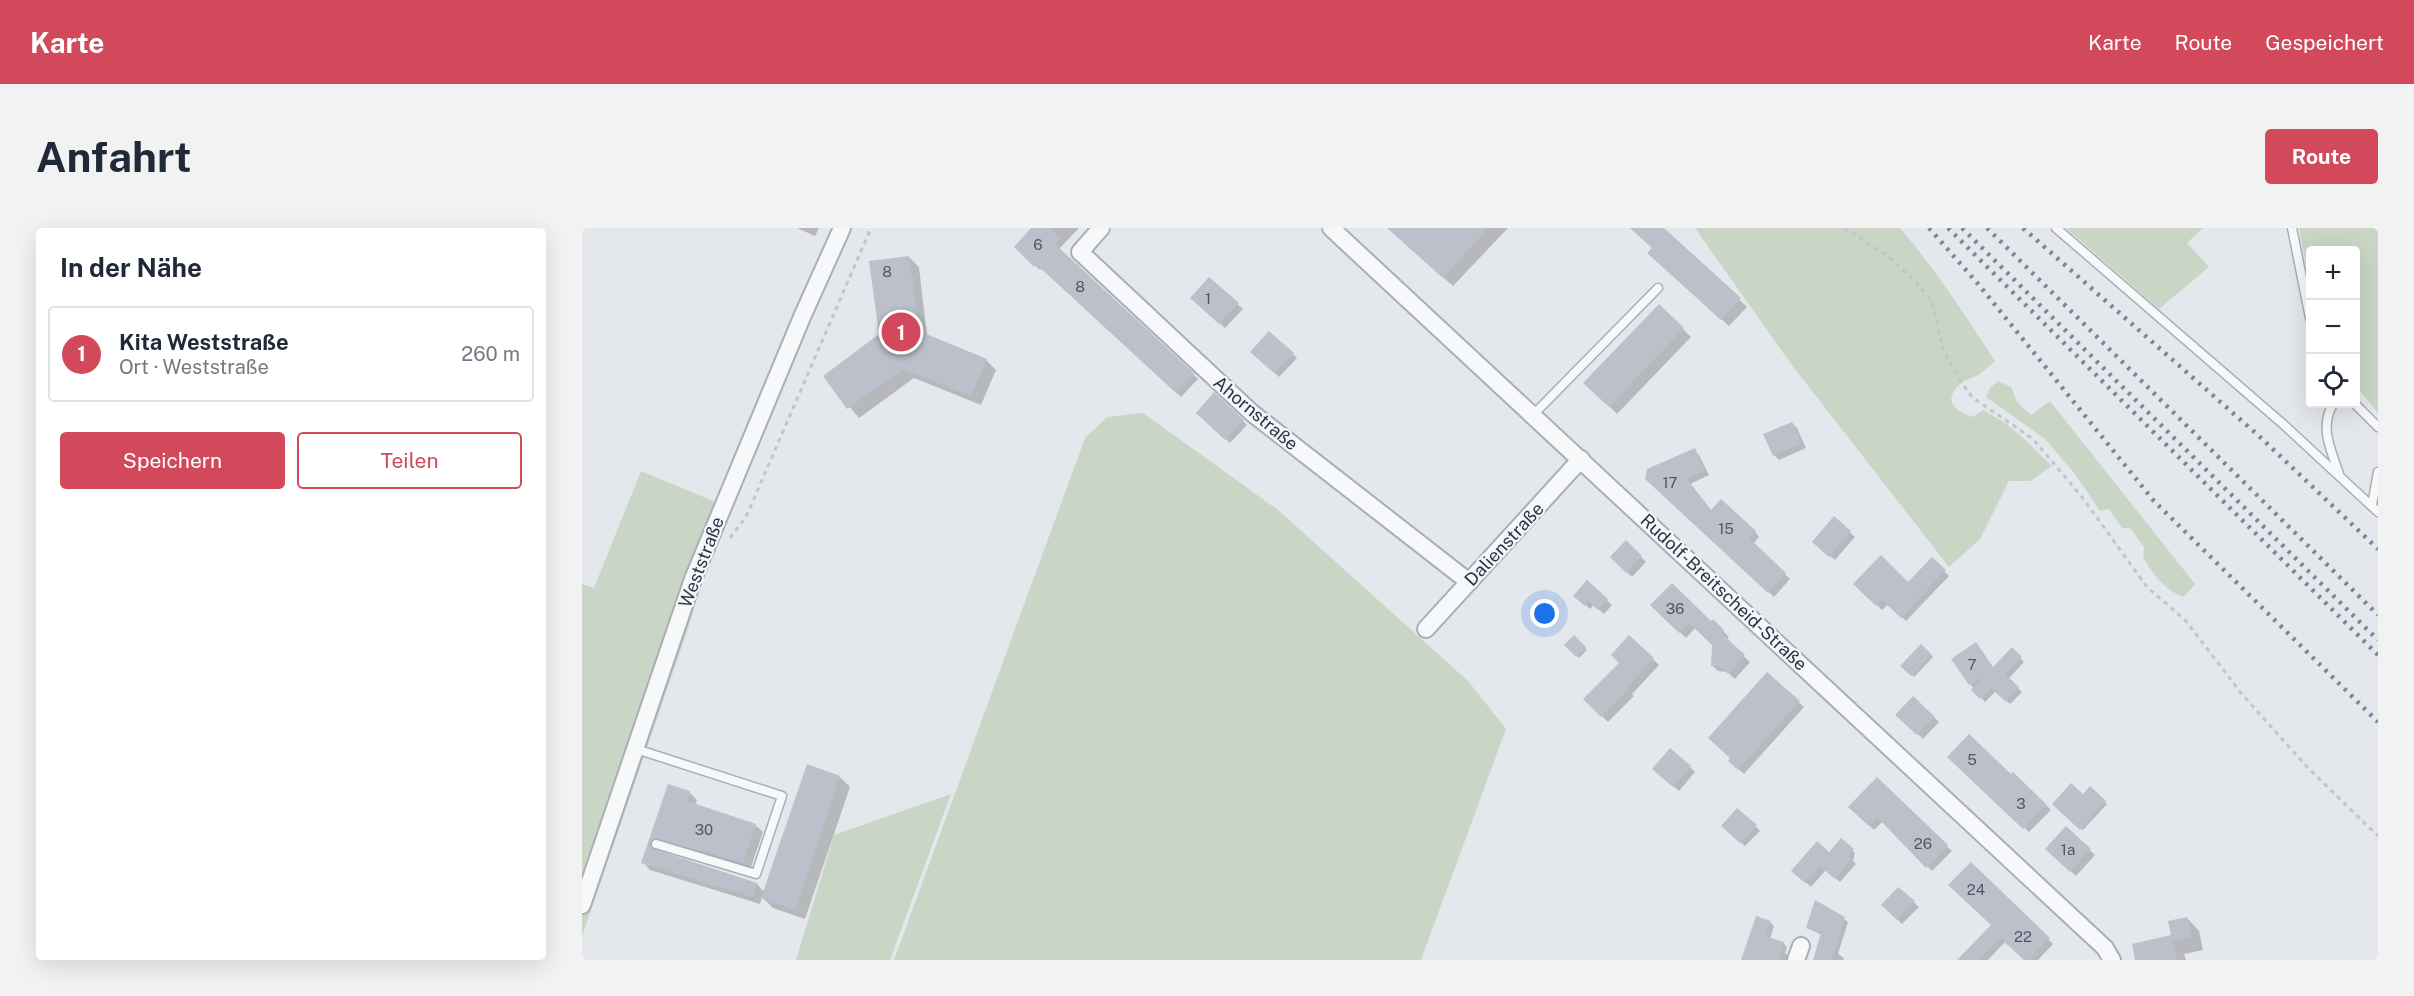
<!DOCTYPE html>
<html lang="de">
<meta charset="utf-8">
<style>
:root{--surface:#fff;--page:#f2f2f3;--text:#1f2937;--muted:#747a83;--line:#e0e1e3;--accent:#d1495b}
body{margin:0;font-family:"Public Sans",sans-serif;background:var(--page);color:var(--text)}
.controls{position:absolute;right:18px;top:18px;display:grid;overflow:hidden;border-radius:6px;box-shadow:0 6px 24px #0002}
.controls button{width:54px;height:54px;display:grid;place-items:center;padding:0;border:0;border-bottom:2px solid var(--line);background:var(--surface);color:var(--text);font:30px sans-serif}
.you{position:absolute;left:963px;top:386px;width:21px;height:21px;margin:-15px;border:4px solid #fff;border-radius:50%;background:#1a73e8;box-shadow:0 0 0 9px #1a73e833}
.badge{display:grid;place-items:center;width:39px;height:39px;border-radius:50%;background:var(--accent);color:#fff;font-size:20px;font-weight:700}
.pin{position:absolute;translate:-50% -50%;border:3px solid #fff;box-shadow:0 2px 6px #0006}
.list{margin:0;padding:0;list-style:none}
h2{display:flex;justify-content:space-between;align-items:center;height:78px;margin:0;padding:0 24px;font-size:26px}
h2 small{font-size:20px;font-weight:400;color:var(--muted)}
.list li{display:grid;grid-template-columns:39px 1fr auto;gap:18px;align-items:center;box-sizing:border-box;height:96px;margin:0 12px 12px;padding:0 12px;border:2px solid var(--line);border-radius:6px}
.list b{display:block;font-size:22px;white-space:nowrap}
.list p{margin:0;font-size:20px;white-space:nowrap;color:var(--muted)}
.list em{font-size:20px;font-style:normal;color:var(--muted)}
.actions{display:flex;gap:12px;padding:18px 24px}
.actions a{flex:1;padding:14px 0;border:2px solid var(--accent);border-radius:6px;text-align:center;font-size:21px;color:var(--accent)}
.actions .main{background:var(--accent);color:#fff}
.icon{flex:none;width:33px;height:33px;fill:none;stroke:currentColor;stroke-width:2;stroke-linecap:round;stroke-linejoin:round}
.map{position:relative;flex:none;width:1796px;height:732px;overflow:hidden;border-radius:6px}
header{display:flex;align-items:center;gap:36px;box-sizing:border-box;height:84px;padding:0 30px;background:var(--accent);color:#fff}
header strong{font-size:28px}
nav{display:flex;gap:33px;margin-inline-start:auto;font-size:21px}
.intro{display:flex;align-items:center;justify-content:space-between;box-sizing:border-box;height:144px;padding:0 36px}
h1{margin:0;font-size:42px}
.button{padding:15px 27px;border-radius:6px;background:var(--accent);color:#fff;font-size:21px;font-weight:700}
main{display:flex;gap:36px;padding:0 36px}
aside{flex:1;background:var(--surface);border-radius:6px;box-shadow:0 6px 24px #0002}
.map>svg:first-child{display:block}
</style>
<header>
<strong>Karte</strong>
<nav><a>Karte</a><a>Route</a><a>Gespeichert</a></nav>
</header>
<div class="intro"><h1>Anfahrt</h1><a class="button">Route</a></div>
<main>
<aside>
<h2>In der Nähe<small></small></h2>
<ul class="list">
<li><span class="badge">1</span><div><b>Kita Weststraße</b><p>Ort · Weststraße</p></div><em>260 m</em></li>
</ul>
<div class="actions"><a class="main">Speichern</a><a>Teilen</a></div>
</aside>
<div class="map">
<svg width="1796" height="732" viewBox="0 0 1796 732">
<rect width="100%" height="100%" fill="#e4e7ec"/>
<!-- green -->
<g fill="#c9d6c5">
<path d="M 1113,0 L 1318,0 C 1353,41 1383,87 1413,133 C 1408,137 1403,142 1398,146 C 1391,150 1381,152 1376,158 C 1360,175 1376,184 1391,189 L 1401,182 L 1423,195 L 1439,208 L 1470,238 L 1448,253 L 1427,253 L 1398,311 L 1367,339 L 1209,136 Z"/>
<polygon points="1484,0 1621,0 1605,15 1627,39 1577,81"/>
<polygon points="1717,0 1796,0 1796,185 1774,158 1774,22 1728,22 1728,58"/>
<path d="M 1416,153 L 1429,159 L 1435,174 L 1449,187 L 1468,173 L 1613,356 L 1602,369 C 1583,363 1571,346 1561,329 L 1562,319 L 1548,300 L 1540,300 L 1527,281 L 1518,283 L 1493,246 L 1463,211 L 1404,169 L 1408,160 Z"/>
<polygon points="561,185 696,282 887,454 924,501 839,732 312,732 503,210 525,189"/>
<polygon points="59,243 141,277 107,398 0,708 0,356 12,360"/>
<polygon points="369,566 308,732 214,732 252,607"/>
</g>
<!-- shadow -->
<g fill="#0003">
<polygon points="215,0 237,0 233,8"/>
<polygon points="451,0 497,0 477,21 616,151 599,169 460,40 458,42 434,19"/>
<polygon points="806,0 926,0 871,58"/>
<polygon points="1050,0 1080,0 1165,79 1147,98 1075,32 1072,20"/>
<polygon points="327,29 337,39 345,108 404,132 414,142 399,177 332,150 277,190 243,149 298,107"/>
<polygon points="627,51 661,81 643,100 610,70"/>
<polygon points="1077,78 1109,109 1035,186 1004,155"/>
<polygon points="670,124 711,126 715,130 697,149"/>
<polygon points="632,166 665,197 648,215 616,185"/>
<polygon points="1210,195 1215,200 1224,220 1197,232 1192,227"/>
<polygon points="1112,222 1117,227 1127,247 1108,256 1130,283 1173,304 1177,309 1171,316 1208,351 1192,369 1065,250"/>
<polygon points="1252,290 1273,309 1253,332 1237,318"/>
<polygon points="1044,314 1064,334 1050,349 1030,329"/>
<polygon points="1350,331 1367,348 1324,393 1306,376 1300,382 1273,356 1326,356"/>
<polygon points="1005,354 1030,377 1022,386 1012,377 1008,381 998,372"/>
<polygon points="1070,377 1129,395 1131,393 1147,409 1144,412 1168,434 1153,451 1145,444 1136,443 1130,437 1132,416 1114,399 1104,410"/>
<polygon points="992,409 1005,422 997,430 984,417"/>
<polygon points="1339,418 1351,429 1332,449 1320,438"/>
<polygon points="1430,421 1442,434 1426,451 1440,464 1428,476 1414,463 1403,474 1388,456 1411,441"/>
<polygon points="1071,431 1077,437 1050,466 1052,468 1026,494 1003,471 1039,435"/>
<polygon points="1185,446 1222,479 1162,546 1148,533"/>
<polygon points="1331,470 1357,494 1341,511 1316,487"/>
<polygon points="1367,529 1429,548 1431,546 1469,582 1447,604"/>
<polygon points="1108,539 1113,544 1097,563 1077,546"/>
<polygon points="258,549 268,559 223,691 191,680 180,669 178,676 68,642 61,634 87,558 107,564 115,572 113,577 173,597 181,604 168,642 83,616 75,621 75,623 175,656 183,665"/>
<polygon points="1295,552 1370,623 1350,643 1301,593 1292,602 1269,579"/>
<polygon points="1508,560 1525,576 1501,602 1472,576 1501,568"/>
<polygon points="1156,582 1178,603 1163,618 1141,598"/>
<polygon points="1484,600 1513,627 1494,648 1465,621"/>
<polygon points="1268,620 1273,625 1271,633 1274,636 1258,654 1244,642 1229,659 1211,643"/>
<polygon points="1389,636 1471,716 1456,732 1444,732 1424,713 1406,732 1377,732 1411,698"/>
<polygon points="1317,661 1337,679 1320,696 1301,677"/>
<polygon points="1605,690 1617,703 1621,722 1602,726 1604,732 1555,732 1591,709"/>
<polygon points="1262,691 1266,694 1256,726 1262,730 1261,732 1232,732 1240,707 1225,700"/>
<polygon points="1188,694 1192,698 1188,711 1201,715 1205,719 1203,725 1207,729 1206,732 1162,732"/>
</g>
<!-- building -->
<g fill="#bbc0ca">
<polygon points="449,0 470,0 479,10 473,16 613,146 594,165 454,36 452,39 432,19"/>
<polygon points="805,0 906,0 861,50"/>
<polygon points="1048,0 1082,0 1159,70 1139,92 1065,25 1070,20"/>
<polygon points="327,28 337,103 405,131 389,168 321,141 265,181 241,148 297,106 287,33"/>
<polygon points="627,49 657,75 637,96 608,70"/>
<polygon points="1077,76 1102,100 1027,179 1001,155"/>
<polygon points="687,103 712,125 692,145 668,124"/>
<polygon points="632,164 662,192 643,212 614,185"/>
<polygon points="1210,194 1220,215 1191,228 1181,206"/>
<polygon points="1113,220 1123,242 1105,251 1129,282 1139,271 1174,303 1167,310 1204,345 1186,365 1063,251 1065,241"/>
<polygon points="1252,288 1269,303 1247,329 1230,314"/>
<polygon points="1044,312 1060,328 1044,345 1028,329"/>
<polygon points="1299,327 1326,354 1350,329 1364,342 1319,390 1300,372 1294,378 1271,356"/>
<polygon points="1005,352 1026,371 1016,382 1006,373 1003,378 991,368"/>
<polygon points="1090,355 1129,393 1131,391 1142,402 1139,405 1163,427 1146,446 1138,438 1129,438 1130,417 1107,395 1097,405 1068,377"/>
<polygon points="992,407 1004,419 994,429 982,417"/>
<polygon points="1047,407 1072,430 1045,459 1047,461 1019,489 1001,471 1037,435 1029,427"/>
<polygon points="1394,414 1411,439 1430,419 1440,429 1423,446 1437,459 1424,474 1409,460 1398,471 1389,462 1399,451 1398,450 1387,457 1369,431"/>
<polygon points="1339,416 1350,427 1329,448 1318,438"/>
<polygon points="1185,444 1218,473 1156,542 1146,533 1148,530 1126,510"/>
<polygon points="1331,468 1353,489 1335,507 1313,487"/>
<polygon points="1387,506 1429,546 1431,544 1465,577 1441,601 1365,529"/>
<polygon points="1088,520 1109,538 1091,559 1070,541"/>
<polygon points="225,536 258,548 213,682 179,670"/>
<polygon points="1295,549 1366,617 1344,640 1295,589 1287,598 1266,579"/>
<polygon points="1489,555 1501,566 1508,558 1524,573 1498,602 1470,576"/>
<polygon points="86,556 108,563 105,573 174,596 161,635 75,610 68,614 69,620 175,655 171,669 59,635"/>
<polygon points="1155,580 1175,597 1158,615 1139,598"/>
<polygon points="1484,598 1509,621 1488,644 1463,621"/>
<polygon points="1259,610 1272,621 1267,628 1270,630 1253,651 1238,638 1223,655 1209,643 1235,613 1247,624"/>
<polygon points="1389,634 1468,710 1447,732 1442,732 1418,710 1396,732 1375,732 1409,697 1366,657"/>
<polygon points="1316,659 1333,673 1315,692 1299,677"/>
<polygon points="1233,672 1263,689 1250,732 1231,732 1239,705 1224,700"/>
<polygon points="1174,688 1189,693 1184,708 1202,714 1196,732 1159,732"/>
<polygon points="1605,689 1610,709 1591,713 1595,732 1553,732 1550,716 1589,707 1586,693"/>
</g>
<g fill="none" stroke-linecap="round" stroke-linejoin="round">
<!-- lane casing -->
<g stroke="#a9aeb7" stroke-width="11">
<g id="lane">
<polyline points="1474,0 1701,196 1796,284"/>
<polyline points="1710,0 1728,90"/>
<path d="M 1751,176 C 1737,200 1749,221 1757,246"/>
<polyline points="1773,176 1796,199"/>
<polyline points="951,187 1076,60"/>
<polyline points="1790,277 1796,244"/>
<polyline points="54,521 200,568 174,646 74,616"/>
</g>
</g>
<!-- street casing -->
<g stroke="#a9aeb7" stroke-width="20">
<g id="street">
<polyline points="519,0 498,24 670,185 887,354"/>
<polyline points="749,0 1523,720 1530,732"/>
<polyline points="844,401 999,231"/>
<polyline points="0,677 111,351 220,89 260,0"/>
<polyline points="1214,732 1219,718"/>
</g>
</g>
<!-- path -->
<g stroke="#c2c5cb" stroke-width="3" stroke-dasharray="4.5 4.5" stroke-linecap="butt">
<polyline points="1262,0 1306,28 1332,52 1350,73 1361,121 1375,148 1390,169 1451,211 1500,269 1565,359 1604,393 1659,465 1726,540 1796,608"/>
<polyline points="148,310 164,289 289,0"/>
</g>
<!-- lane -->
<use href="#lane" stroke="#f7f8fa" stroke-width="8"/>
<!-- street -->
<use href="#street" stroke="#f7f8fa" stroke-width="16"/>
<!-- rail -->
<g stroke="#7d8696" stroke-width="4.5" stroke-dasharray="3 6" stroke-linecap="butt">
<polyline points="1347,0 1397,57 1572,273 1796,494"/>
<polyline points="1366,0 1796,427"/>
<polyline points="1380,0 1796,412"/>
<polyline points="1405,0 1796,387"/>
<polyline points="1441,0 1677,208 1796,321"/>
</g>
</g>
<g text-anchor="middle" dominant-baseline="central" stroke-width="4.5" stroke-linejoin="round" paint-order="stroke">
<!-- number labels -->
<g font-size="15" fill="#4f5766">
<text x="456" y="16">6</text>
<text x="305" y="43">8</text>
<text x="498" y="58">8</text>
<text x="626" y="70">1</text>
<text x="1088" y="254">17</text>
<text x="1144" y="300">15</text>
<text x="1093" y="380">36</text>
<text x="1390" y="436">7</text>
<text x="1390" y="531">5</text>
<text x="1439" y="575">3</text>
<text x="122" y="601">30</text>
<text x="1341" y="615">26</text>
<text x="1486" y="621">1a</text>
<text x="1394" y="661">24</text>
<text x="1441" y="708">22</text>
</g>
<!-- street labels -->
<g font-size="18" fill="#2b3445" stroke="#f4f6f9">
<text transform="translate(674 185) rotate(40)">Ahornstraße</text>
<text transform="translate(922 316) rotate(-47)">Dalienstraße</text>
<text transform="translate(119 334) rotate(-69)">Weststraße</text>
<text transform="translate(1142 364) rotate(43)">Rudolf-Breitscheid-Straße</text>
</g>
</g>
</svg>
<div class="controls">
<button>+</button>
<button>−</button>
<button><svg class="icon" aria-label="locate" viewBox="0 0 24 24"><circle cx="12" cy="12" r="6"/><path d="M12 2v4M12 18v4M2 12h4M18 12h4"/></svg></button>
</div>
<div class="you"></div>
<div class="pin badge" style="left:319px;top:104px">1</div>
</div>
</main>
